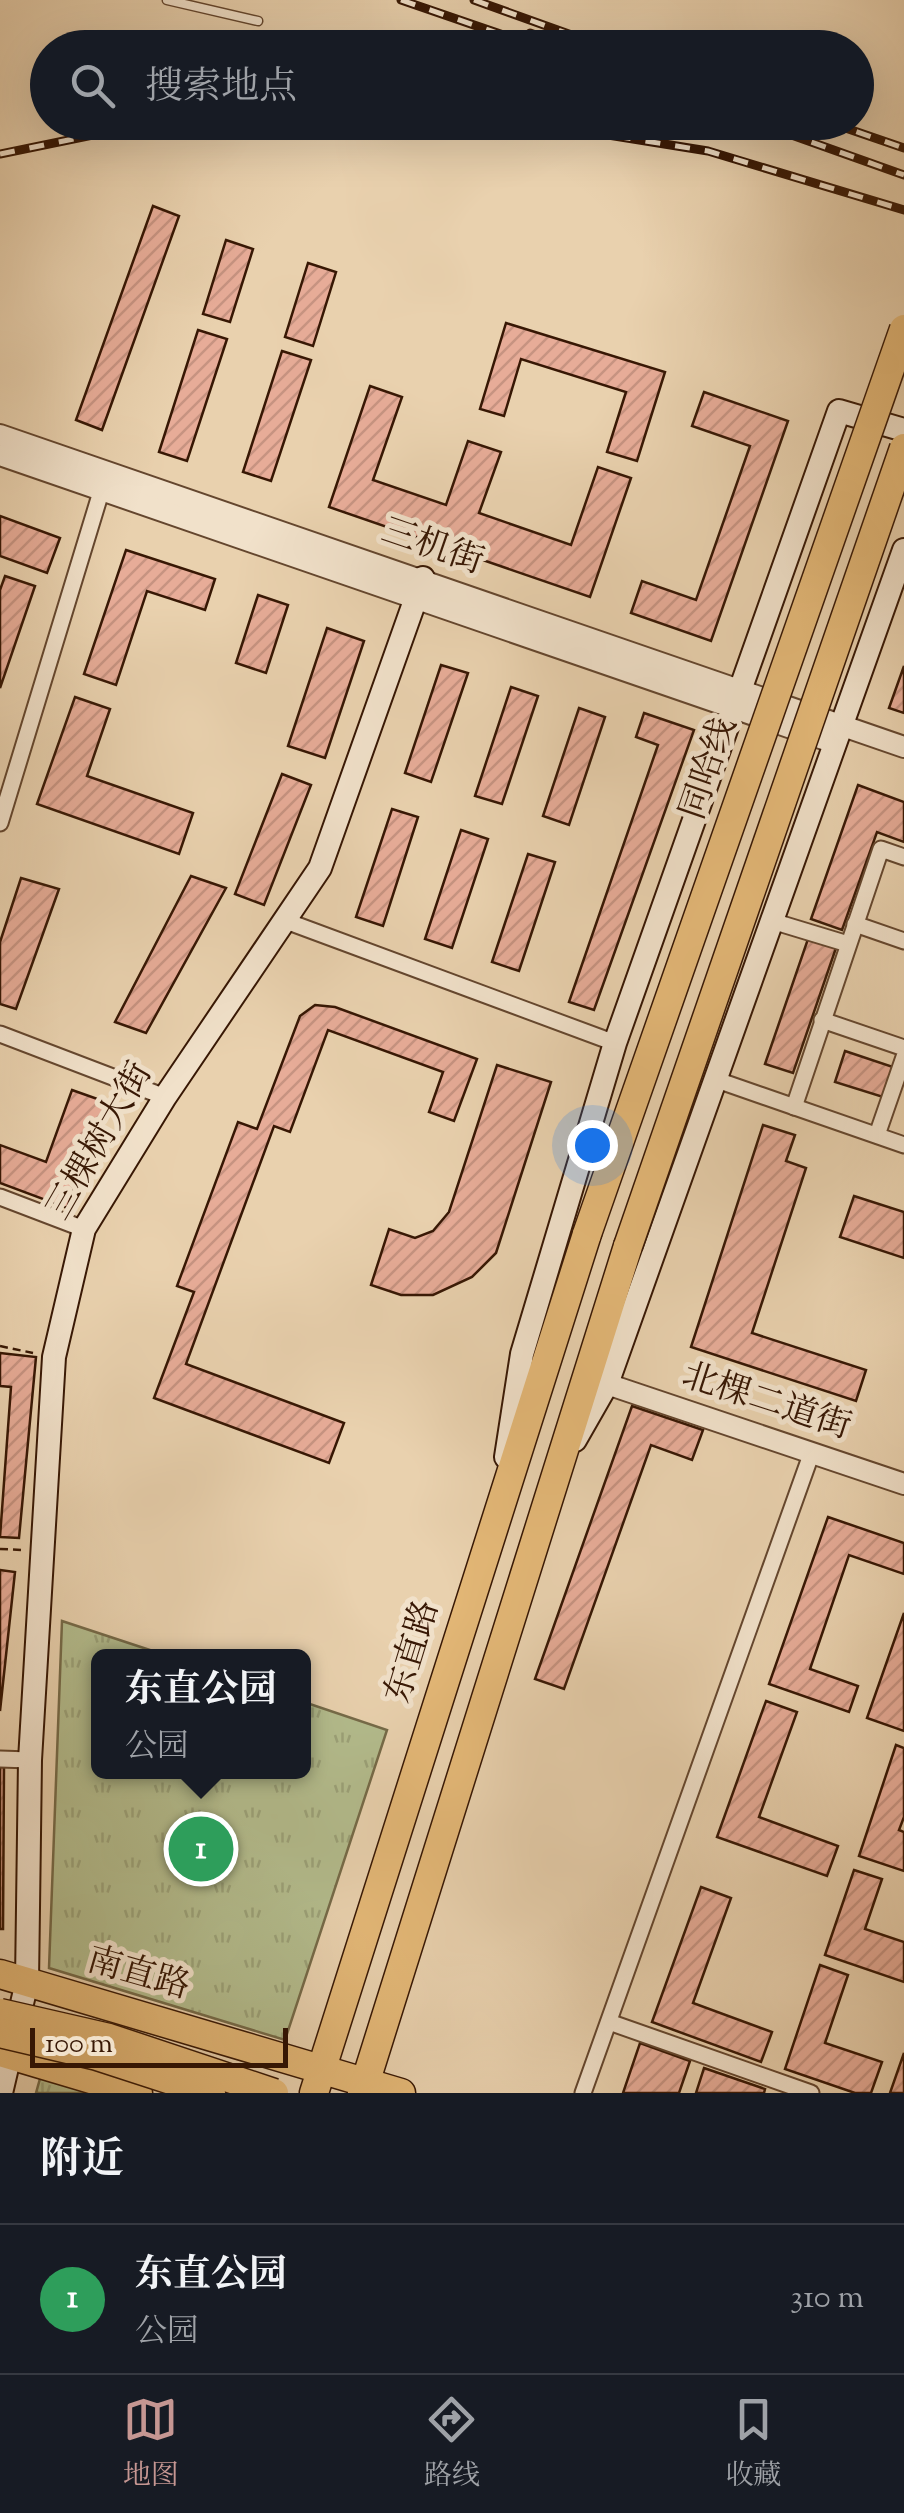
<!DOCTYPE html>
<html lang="zh">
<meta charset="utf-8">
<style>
:root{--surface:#171b24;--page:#20242c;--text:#f1f3f6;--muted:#9ea1a6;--line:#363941;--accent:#c59692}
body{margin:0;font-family:"Sorts Mill Goudy","Noto Serif SC",serif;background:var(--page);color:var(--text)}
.scale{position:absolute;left:30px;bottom:25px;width:258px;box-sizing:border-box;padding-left:10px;border:5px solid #371704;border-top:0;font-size:28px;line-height:35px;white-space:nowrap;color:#371704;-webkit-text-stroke:8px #f1e1ca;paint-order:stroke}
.you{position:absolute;left:592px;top:1145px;width:35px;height:35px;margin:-25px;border:8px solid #fff;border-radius:50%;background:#1a73e8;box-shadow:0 0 0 15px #1a73e833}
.badge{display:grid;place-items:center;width:65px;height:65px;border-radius:50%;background:var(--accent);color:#fff;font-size:32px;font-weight:700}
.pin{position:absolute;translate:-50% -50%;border:5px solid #fff;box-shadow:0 2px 10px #0006}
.popup{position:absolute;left:91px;top:1649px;width:220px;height:130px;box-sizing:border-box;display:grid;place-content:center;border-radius:15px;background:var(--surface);filter:drop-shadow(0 2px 8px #0005);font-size:32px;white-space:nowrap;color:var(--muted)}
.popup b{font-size:38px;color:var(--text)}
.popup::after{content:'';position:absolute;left:50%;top:100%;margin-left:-20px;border:20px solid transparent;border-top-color:var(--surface)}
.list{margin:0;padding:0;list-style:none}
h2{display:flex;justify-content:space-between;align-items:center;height:130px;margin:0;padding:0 40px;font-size:42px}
h2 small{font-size:32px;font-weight:400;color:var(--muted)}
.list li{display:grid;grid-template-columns:65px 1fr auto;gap:30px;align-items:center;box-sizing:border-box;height:150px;padding:0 40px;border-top:2px solid var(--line)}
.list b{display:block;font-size:38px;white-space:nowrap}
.list p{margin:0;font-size:32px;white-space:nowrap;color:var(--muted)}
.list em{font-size:32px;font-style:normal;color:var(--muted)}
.icon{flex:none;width:55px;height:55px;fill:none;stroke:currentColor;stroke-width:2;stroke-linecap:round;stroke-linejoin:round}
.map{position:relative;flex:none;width:904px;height:2093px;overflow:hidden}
.search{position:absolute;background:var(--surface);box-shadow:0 10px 40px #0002;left:30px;right:30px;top:30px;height:110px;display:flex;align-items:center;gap:25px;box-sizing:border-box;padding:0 35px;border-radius:55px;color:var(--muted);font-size:38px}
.sheet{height:280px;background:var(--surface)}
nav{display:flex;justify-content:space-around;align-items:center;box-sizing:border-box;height:140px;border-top:2px solid var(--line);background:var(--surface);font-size:28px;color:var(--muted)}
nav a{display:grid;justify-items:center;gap:5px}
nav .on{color:var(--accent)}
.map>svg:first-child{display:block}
</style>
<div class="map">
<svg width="904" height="2093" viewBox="0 0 904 2093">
<defs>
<pattern id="park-tufts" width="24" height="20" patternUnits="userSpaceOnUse" patternTransform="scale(2.5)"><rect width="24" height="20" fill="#b3bc8d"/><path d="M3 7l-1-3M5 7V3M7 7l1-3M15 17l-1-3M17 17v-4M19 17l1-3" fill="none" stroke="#9ba178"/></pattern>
<pattern id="building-hatch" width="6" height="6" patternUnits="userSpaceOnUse" patternTransform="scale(2.5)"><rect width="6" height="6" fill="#e7ac98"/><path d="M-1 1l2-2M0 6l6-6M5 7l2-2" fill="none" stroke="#c79381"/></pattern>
</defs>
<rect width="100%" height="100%" fill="#e9d1ae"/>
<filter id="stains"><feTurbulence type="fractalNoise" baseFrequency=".002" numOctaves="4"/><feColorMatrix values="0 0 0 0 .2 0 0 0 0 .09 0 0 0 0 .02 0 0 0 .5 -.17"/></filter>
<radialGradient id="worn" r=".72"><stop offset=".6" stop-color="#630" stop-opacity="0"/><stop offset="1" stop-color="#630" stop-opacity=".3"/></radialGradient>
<!-- park -->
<g fill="url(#park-tufts)" stroke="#756a48" stroke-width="2.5">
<polygon points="62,1621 168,1656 99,1656 99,1772 304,1772 304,1702 387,1730 285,2040 49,1968"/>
<polygon points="41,2075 94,2093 36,2093"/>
</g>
<!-- building -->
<g fill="url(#building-hatch)" stroke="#371704" stroke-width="2.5">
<polygon points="153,206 179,216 102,430 76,420"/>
<polygon points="226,240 253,249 230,322 203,314"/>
<polygon points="308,263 336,272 313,346 285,337"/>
<polygon points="506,323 665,372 637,461 607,452 626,392 521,359 504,416 480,409"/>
<polygon points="198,330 227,339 187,461 159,452"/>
<polygon points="282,351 311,360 271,481 243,472"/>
<polygon points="370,386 402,397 373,480 446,505 468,441 501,452 479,513 571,545 598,467 631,478 590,597 329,507"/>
<polygon points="704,392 788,421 711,641 631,613 642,581 696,600 750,446 692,426"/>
<polygon points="0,516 60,538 47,573 0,556"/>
<polygon points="126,550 215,579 205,610 147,591 116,685 84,674"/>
<polygon points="5,576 35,586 0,688 0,590"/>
<polygon points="258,595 288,605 266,673 236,663"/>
<polygon points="327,628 364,641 325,758 288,746"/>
<polygon points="441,665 468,673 431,782 405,773"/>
<polygon points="904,666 904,713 889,708"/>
<polygon points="511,687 538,696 502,804 475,796"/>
<polygon points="75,697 110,709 87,776 193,813 179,854 37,804"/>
<polygon points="579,708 605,717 569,825 543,816"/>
<polygon points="644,713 694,730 594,1010 569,1002 658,745 636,737"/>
<polygon points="282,774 311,785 264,905 235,894"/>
<polygon points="858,785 904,802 904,842 877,832 842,930 811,919"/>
<polygon points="392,809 418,817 383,926 356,917"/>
<polygon points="461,830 488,839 452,948 425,939"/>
<polygon points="528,854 555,862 519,971 492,962"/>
<polygon points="191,876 226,888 146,1033 115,1022"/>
<polygon points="21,878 59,889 16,1009 0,1004 0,942"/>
<polygon points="809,936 837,945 793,1073 765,1064"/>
<polygon points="315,1005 335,1007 477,1059 454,1121 429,1112 443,1072 328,1030 290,1132 274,1126 186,1364 344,1423 329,1463 154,1398 194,1292 177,1286 238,1122 257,1129 300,1016"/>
<polygon points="845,1051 893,1067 883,1097 835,1082"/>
<polygon points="497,1065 551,1082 496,1253 472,1277 433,1295 401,1295 371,1285 389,1229 415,1238 433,1231 449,1212"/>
<polygon points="72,1090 106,1102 67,1208 0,1183 0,1145 46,1162"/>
<polygon points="763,1125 795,1135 786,1161 806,1168 752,1333 866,1370 856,1401 691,1347"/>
<polygon points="854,1196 904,1212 904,1258 840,1237"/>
<polygon points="0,1353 36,1357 19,1538 0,1537 11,1387 0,1386"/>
<polygon points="632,1406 703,1430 692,1460 651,1445 564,1689 535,1679"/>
<polygon points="828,1517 904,1543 904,1574 849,1555 810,1669 858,1686 849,1712 769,1684"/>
<polygon points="0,1570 15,1572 0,1711"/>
<polygon points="904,1613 904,1731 867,1718"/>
<polygon points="766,1701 797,1712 759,1817 838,1846 827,1876 717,1837"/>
<polygon points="896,1745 904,1748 904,1817 899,1830 904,1832 904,1871 859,1856"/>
<polygon points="0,1767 4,1767 3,1929 0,1929"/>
<polygon points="854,1870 882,1879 865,1929 904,1942 904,1982 825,1955"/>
<polygon points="701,1887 731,1898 693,2003 772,2032 761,2062 652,2022"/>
<polygon points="820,1965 848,1975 825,2043 882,2062 871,2093 855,2093 785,2069"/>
<polygon points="640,2043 690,2061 679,2093 623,2093"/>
<polygon points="904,2053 904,2093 890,2093"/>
<polygon points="704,2068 765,2089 764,2093 696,2093"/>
</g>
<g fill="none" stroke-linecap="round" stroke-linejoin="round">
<!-- service casing -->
<g stroke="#64462e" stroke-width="11">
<polyline id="service" points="167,0 258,21"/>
</g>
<!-- minor casing -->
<g stroke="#64462e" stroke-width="19">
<g id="minor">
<polyline points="0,823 104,482"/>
<polyline points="286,921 615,1043"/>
<polyline points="772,921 848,944"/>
<polyline points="855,924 904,941"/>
<polyline points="822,1020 904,1048"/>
<polyline points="0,1034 165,1097"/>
<polyline points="717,1080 904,1145"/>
<polyline points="794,1107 881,849 904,857"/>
<polyline points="877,1135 904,1057"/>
<polyline points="0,1197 84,1229"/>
<polyline points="0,1759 30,1760"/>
<polyline points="609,2022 811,2093"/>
<polyline points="583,2093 812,1452"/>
</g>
</g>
<!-- tertiary casing -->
<g stroke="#64462e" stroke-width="24">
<g id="tertiary">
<polyline points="0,435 904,747"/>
<polyline points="0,455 835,743"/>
<polyline points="607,1384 904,1484"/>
</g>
</g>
<!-- secondary casing -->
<g stroke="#371704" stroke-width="26">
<g id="secondary">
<polyline points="575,1440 607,1384 904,550"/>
<polyline points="506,1457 522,1354 615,1043 839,411 904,430"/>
<polyline points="1,2093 27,1982 30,1760 54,1357 84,1229 165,1097 320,868 423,578"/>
</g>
</g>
<!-- trunk casing -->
<g stroke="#371704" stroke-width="31">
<g id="trunk">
<polyline points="0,1974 401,2093"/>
<polyline points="0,2052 138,2093"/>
<polyline points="314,2093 587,1234"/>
<polyline points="362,2093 628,1246"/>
</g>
</g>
<!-- path -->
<g stroke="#371704" stroke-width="2.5" stroke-dasharray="8 5" stroke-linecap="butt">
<polyline points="0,1346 33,1353"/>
<polyline points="0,1549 23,1550"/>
</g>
<!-- service -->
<use href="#service" stroke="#f1e1ca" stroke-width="8"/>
<!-- minor -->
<use href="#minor" stroke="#f1e1ca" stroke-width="15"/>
<!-- tertiary -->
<use href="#tertiary" stroke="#f1e1ca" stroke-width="20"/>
<!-- secondary -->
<use href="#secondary" stroke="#f1e1ca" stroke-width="22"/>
<!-- trunk -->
<use href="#trunk" stroke="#e4b877" stroke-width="28"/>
<!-- rail casing -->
<g stroke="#371704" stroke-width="9">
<g id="rail">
<polyline points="401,0 541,48"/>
<polyline points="474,0 608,48"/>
<polyline points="530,33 573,48"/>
<polyline points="527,122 708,151 904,210"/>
<polyline points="755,122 904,175"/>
<polyline points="828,122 904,148"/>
<polyline points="0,154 156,122"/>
</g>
</g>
<!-- rail -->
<use href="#rail" stroke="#f1e1ca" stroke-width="5" stroke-dasharray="15" stroke-linecap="butt"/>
<!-- trunk-bridge casing -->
<g stroke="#371704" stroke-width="31" stroke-linecap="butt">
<g id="trunk-bridge">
<polyline points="587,1234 904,329"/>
<polyline points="628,1246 904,448"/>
<polyline points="0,2013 109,2038 274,2093"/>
<polyline points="0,2033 97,2056 211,2093"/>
</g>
</g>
<!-- trunk-bridge -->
<use href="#trunk-bridge" stroke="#e4b877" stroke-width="28"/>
</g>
<g text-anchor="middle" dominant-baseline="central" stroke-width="10" stroke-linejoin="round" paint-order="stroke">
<!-- street labels -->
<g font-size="35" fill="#371704" stroke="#f1e1ca">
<text transform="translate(432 548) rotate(19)">三机街</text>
<text transform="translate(710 769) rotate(-71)">同哈线</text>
<text transform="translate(101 1142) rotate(-60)">三棵树大街</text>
<text transform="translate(766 1403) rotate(18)">北棵二道街</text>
<text transform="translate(414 1652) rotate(-73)">东直路</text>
<text transform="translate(138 1975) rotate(16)">南直路</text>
</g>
</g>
<rect width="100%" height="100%" filter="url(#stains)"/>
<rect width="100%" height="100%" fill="url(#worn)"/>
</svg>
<div class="scale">100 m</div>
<div class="you"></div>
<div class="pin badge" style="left:201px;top:1849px;background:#2e9e5b">1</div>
<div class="popup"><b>东直公园</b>公园</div>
<div class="search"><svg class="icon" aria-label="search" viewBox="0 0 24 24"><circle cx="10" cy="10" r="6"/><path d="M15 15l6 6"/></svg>搜索地点</div>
</div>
<section class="sheet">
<h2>附近<small></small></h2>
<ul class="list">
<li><span class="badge" style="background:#2e9e5b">1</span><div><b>东直公园</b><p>公园</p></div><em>310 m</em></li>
</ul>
</section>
<nav>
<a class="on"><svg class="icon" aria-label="map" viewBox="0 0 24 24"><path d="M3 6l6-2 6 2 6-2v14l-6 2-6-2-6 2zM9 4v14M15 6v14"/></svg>地图</a>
<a><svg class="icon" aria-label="directions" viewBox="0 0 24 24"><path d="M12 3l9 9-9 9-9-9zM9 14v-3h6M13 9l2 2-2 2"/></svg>路线</a>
<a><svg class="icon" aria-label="saved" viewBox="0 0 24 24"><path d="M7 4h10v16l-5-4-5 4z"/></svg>收藏</a>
</nav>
